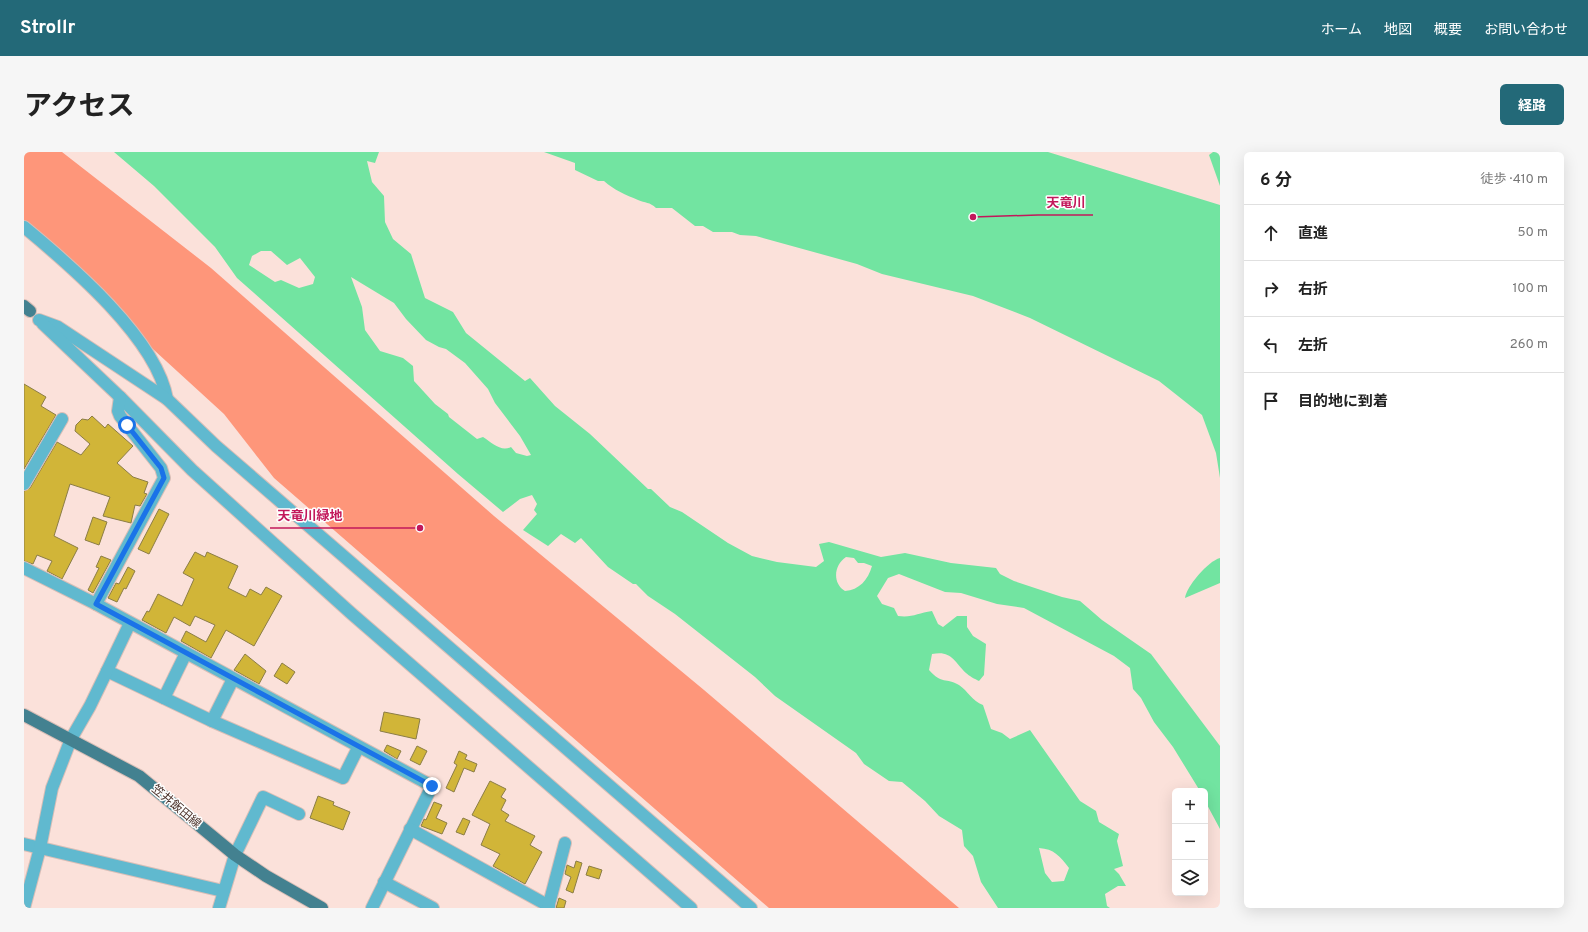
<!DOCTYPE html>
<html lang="ja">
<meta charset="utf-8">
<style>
:root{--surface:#fff;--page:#f6f6f6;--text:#222;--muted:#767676;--line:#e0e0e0;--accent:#236978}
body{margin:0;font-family:Overpass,"Noto Sans JP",sans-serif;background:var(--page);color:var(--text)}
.controls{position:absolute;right:12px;bottom:12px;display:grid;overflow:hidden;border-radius:6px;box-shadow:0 4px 16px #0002}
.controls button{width:36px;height:36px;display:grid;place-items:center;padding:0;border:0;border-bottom:1px solid var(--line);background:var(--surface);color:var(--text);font:20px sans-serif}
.stop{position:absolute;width:12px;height:12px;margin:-9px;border:3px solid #1a73e8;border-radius:50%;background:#fff}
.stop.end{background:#1a73e8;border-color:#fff;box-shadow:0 1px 4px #0008}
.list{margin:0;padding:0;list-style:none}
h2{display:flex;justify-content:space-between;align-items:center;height:52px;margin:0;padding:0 16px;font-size:17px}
h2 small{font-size:13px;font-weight:400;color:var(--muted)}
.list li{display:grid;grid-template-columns:26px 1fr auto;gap:12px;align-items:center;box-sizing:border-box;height:56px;padding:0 16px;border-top:1px solid var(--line)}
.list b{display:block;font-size:15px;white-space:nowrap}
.list em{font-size:13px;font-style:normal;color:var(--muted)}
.icon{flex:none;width:22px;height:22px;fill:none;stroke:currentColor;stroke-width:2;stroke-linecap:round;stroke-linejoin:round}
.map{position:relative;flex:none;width:1196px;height:756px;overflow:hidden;border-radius:6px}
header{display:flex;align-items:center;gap:24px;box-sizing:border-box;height:56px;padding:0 20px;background:var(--accent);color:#fff}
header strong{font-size:19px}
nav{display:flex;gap:22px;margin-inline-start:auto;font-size:14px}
.intro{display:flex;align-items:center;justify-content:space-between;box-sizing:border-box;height:96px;padding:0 24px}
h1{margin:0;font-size:28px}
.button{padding:10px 18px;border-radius:6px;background:var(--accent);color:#fff;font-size:14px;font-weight:700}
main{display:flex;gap:24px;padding:0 24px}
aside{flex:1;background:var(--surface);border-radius:6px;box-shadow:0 4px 16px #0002}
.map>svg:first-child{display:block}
</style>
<header>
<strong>Strollr</strong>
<nav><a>ホーム</a><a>地図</a><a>概要</a><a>お問い合わせ</a></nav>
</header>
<div class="intro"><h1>アクセス</h1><a class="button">経路</a></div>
<main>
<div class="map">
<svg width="1196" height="756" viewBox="0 0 1196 756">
<rect width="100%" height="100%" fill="#fbe1da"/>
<!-- green -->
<polygon fill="#fe967a" points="0,0 38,0 187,116 470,364 680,538 935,756 745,756 250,326 200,262 26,103 0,82"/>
<!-- water -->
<g fill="#72e4a1" fill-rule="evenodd">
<path d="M 90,0 L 355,0 L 351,11 L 343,9 L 348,30 L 360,44 L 361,70 L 369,87 L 387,102 L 401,146 L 429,160 L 442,181 L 501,229 L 506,226 L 531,254 L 566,282 L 624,337 L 627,337 L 646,355 L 658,360 L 704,391 L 728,404 L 753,410 L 792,415 L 800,409 L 795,392 L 805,390 L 857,405 L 881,401 L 927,411 L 972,416 L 976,422 L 990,429 L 1038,445 L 1056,449 L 1078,468 L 1127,502 L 1196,594 L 1196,677 L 1181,649 L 1181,639 L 1176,639 L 1149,595 L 1130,570 L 1117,546 L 1109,537 L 1106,516 L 1090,504 L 1000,456 L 973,452 L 937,441 L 921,440 L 875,422 L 864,426 L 853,444 L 858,452 L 870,456 L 874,464 C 888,466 894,461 908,459 L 914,472 L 919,475 L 933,464 L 943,464 L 943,475 L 949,484 L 962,492 L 960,523 L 955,529 C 951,527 945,524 942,521 C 930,509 927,498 908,502 L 905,518 C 918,533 922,525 935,533 C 944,539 948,549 959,553 L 967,577 L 978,581 L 986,587 L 1006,578 L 1056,649 L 1072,659 L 1075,670 L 1095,682 L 1093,689 L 1099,714 L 1090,717 L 1095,722 L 1102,734 L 1094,734 L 1081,742 L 1083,754 L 1086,756 L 974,756 L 957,730 L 949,704 L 940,694 L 938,678 L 915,664 L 901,649 L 878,630 L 865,629 L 840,612 L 832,601 L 751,544 L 731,525 L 651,462 L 624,444 L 612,432 L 609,432 L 584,415 L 557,386 L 551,391 L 537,382 L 524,394 L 499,378 L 513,362 L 510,358 L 513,352 L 508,343 L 496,347 L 479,360 L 434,322 L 213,126 L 191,95 L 130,34 ZM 237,99 L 247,99 L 263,113 L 276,106 L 291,125 L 289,132 L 275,136 L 257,128 L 251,130 L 225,113 L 228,104 ZM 327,125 L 370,151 L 382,167 L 402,188 L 415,195 L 422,197 L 441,211 L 464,237 L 471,251 L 496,284 L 507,303 L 503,304 L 492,301 L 487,295 C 477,300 468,291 459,285 L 453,287 L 425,265 L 424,262 L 411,252 L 390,229 L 389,214 L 379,206 L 356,199 L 341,178 L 338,155 ZM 822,405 L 830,406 L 834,411 L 840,411 L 848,414 C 844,428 835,438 821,439 C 808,431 810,413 822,405 ZM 1015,696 C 1030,697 1036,704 1045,716 L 1040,729 L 1028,730 L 1021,721 Z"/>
<path d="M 520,0 L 1024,0 L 1196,53 L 1196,326 L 1192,301 L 1178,263 L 1135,229 L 1006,166 L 949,144 L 858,122 L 833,112 L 732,84 L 716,83 L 708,80 L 689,80 L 679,74 L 671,74 L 648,56 L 632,56 C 626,50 621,51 614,48 C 602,43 590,38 580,29 L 574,29 L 551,18 L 551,11 Z"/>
<polygon points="1189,0 1196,0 1196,34 1185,3"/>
<path d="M 1196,406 L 1196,431 L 1161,446 C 1162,435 1184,409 1196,406 Z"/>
</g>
<!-- building -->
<g fill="#d1b538" stroke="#8b7d46">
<polygon points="0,232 22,245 17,254 32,263 0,317"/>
<polygon points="68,264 81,276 84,272 109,294 93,311 109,325 124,330 120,341 123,342 116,354 111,353 107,371 79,364 86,345 46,332 30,384 54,396 38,427 23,419 28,409 13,403 9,412 0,409 0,339 6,336 33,290 57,303 66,292 51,279 52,273 58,267 64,268"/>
<polygon points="135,357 145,362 125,402 114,397"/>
<polygon points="69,365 83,370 75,393 61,388"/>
<polygon points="171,400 181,405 183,400 214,414 204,436 222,445 226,437 237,443 242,435 258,444 230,494 202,478 187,506 157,489 162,479 182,490 191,473 171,464 166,474 150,465 142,481 118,468 123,459 125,460 134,442 158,454 170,427 159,421"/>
<polygon points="77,404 87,408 69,441 64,438 75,416 72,415"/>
<polygon points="104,415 111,419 102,437 100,436 93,450 84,446 92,431 95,432"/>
<polygon points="221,502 242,519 235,532 210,518"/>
<polygon points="258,511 271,520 263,532 250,524"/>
<polygon points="360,560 396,567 392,587 356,579"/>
<polygon points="363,593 377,599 373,607 360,599"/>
<polygon points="393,594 403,599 396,613 386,608"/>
<polygon points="435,599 443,603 441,607 453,612 450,620 440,616 430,640 422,636 433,613 430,611"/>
<polygon points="466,629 482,637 477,645 482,648 477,658 485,663 481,669 511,684 506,693 518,700 501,732 469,714 476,702 457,693 466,672 448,663"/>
<polygon points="294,644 310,650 309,653 326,660 319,678 286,666"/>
<polygon points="410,650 418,653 412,666 423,671 418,682 397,674 400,667 402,668"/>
<polygon points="439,666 446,669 440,683 432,680"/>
<polygon points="552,709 558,711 549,741 542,738 547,725 541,722 543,713 550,716"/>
<polygon points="565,714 578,718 575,727 562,723"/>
<polygon points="535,746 542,749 540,756 532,756"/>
</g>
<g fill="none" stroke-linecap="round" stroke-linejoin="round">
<!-- minor casing -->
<g stroke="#d8beb7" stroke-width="14">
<g id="minor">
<path d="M 0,75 C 46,113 133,187 143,247"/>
<polyline points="15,168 34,175 143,247 192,294 727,756"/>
<polyline points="19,172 96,245 168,318 328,462 667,756"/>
<polyline points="0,332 38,267"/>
<polyline points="0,416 72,452 408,634 348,756"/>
<polyline points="72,452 140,326 137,316 96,264 94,259 96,245"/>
<polyline points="106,471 83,519 188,569 319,626 334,596"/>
<polyline points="140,546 162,501"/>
<polyline points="188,569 209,527"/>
<polyline points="386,677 525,754"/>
<polyline points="0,692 199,739"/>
<polyline points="360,730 409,756"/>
<polyline points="0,756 16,696 28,636 47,587 66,554 83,519"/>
<polyline points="195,756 211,703 239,645 275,662"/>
<polyline points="524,756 541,691"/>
</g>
</g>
<!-- major casing -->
<g stroke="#d8beb7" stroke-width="14">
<g id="major">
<polyline points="0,154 6,159"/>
<polyline points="0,563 115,624 211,703 242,724 298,756"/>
</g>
</g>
<!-- minor -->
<use href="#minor" stroke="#60b9cf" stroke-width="12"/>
<!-- major -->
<use href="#major" stroke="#438190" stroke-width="12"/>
</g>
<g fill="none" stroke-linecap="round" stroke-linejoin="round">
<!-- route -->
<polyline stroke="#1a73e8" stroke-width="5" points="103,273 137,316 140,326 72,452 408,634"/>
</g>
<g text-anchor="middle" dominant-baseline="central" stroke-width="3" stroke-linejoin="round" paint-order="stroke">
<!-- street labels -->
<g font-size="12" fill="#4c342d" stroke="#fff">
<text transform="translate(152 655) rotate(40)">笠井飯田線</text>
</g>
</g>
<!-- callouts -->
<path fill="none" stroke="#c2185b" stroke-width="1.5" d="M949 65L1014 63H1069M396 376L327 376H246"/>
<g fill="#c2185b" stroke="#fff" stroke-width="1.5">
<circle cx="949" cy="65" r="4"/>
<circle cx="396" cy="376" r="4"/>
</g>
<g font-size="13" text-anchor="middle" font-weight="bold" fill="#c2185b" stroke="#fff" stroke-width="3" stroke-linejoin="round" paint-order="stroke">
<text x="1042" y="55">天竜川</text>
<text x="286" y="368">天竜川緑地</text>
</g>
</svg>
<div class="controls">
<button>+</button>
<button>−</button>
<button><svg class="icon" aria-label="layers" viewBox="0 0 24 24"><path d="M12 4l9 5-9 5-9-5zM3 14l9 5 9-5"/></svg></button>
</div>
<div class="stop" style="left:103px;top:273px"></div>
<div class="stop end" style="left:408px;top:634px"></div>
</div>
<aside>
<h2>6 分<small>徒歩 · 410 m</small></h2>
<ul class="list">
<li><svg class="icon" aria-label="ahead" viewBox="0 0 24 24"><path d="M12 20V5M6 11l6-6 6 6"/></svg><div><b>直進</b></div><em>50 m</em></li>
<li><svg class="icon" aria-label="right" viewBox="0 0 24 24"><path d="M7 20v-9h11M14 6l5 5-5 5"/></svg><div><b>右折</b></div><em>100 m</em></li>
<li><svg class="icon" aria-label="left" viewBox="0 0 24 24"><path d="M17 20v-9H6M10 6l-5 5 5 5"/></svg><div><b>左折</b></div><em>260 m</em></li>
<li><svg class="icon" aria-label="arrive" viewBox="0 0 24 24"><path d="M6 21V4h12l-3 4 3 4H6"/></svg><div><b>目的地に到着</b></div></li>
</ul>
</aside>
</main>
